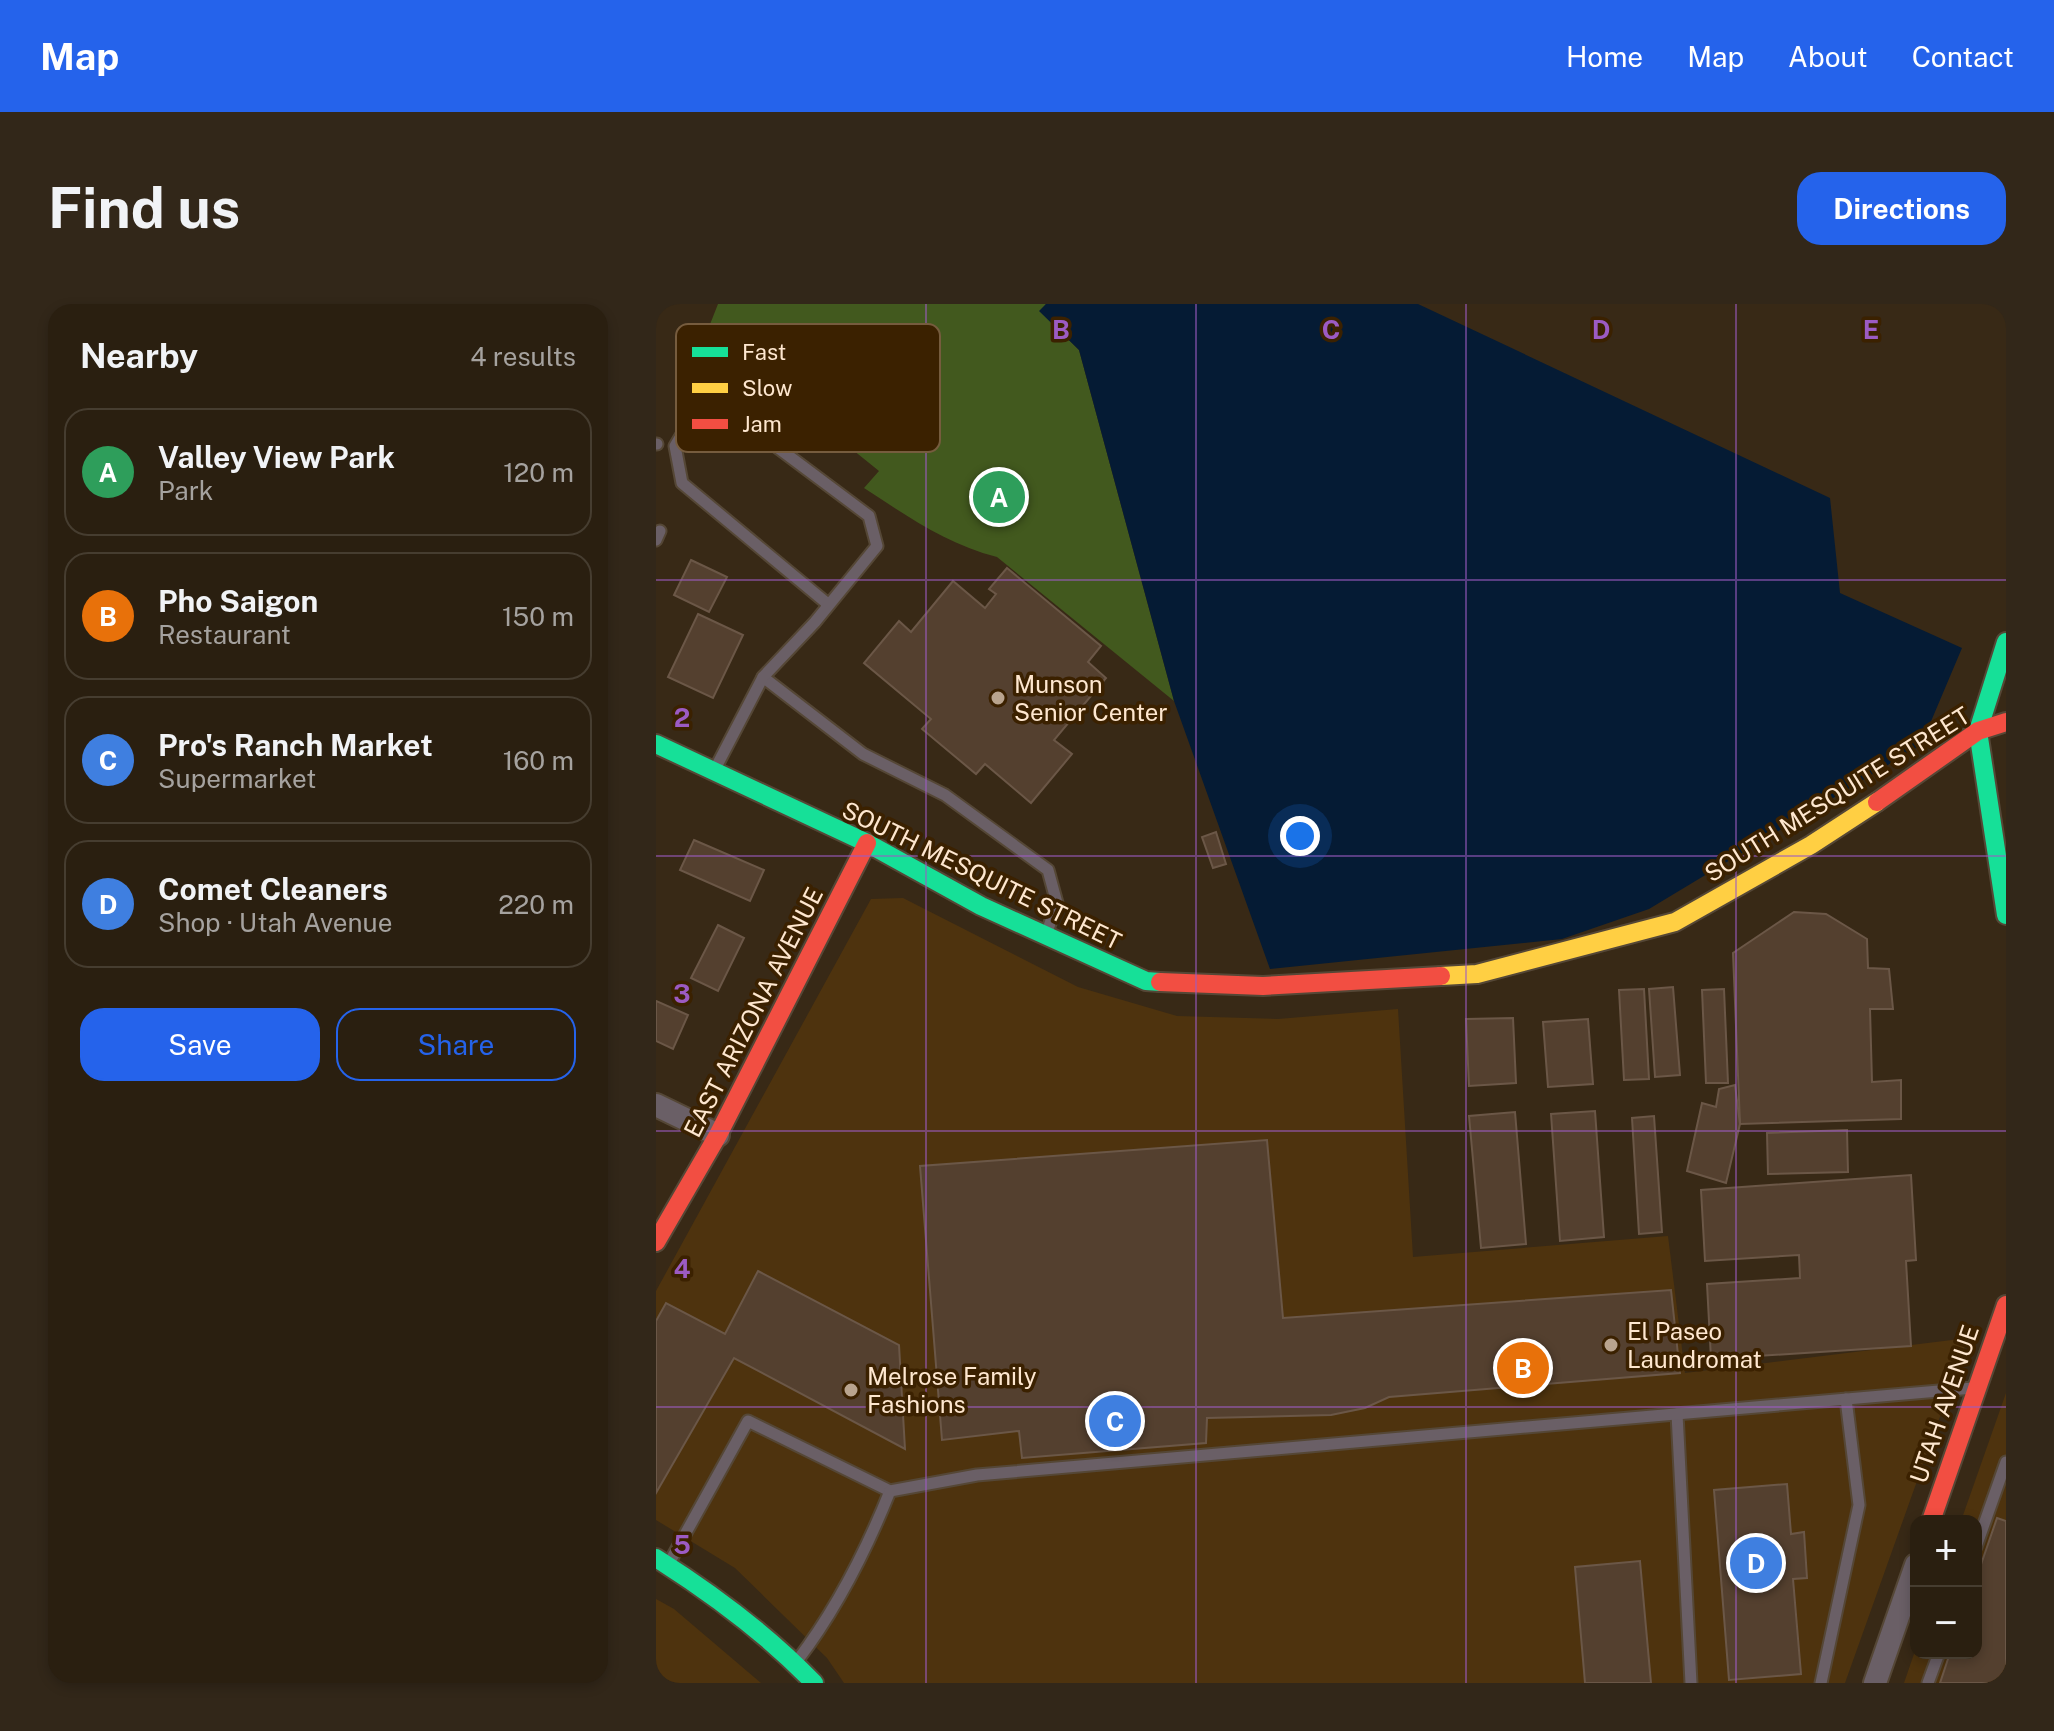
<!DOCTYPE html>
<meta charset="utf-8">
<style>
:root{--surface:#2a1f10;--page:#322719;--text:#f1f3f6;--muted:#a5a29f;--line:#463d30;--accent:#2563eb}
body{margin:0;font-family:"Public Sans",sans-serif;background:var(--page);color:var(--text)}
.controls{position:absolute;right:24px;bottom:24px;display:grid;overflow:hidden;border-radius:16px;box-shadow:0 4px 12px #0003}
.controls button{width:72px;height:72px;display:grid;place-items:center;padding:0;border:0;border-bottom:2px solid var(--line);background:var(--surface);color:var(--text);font:40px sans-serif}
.you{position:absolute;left:644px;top:532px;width:28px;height:28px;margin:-20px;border:6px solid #fff;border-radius:50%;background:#1a73e8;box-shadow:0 0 0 12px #1a73e833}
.badge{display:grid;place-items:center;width:52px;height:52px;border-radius:50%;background:var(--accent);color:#fff;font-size:26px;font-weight:700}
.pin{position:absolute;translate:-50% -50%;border:4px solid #fff;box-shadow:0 2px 8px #0006}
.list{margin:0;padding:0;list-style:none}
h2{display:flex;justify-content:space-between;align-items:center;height:104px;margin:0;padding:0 32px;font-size:34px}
h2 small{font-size:26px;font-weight:400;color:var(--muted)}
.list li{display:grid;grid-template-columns:52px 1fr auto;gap:24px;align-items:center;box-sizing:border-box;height:128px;margin:0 16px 16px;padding:0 16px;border:2px solid var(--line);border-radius:24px}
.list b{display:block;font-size:30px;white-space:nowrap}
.list p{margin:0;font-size:26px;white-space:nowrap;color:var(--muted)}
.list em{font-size:26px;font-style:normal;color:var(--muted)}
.actions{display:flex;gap:16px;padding:24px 32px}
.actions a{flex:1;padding:18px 0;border:2px solid var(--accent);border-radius:24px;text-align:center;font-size:28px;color:var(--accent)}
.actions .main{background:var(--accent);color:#fff}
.map{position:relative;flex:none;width:1350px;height:1379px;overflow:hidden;border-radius:24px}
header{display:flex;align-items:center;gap:48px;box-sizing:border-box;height:112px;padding:0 40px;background:var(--accent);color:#fff}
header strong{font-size:38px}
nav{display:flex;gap:44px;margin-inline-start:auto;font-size:28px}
.intro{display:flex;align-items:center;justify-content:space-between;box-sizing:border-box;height:192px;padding:0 48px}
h1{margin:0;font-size:56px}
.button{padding:20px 36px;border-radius:24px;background:var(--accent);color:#fff;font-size:28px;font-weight:700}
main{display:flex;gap:48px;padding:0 48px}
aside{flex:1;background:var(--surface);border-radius:24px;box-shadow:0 4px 12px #0003}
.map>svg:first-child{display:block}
</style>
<header>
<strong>Map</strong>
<nav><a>Home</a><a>Map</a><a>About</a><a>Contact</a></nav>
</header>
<div class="intro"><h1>Find us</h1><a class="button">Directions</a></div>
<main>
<aside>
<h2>Nearby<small>4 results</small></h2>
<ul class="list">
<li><span class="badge" style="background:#2e9e5b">A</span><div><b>Valley View Park</b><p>Park</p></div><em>120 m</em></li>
<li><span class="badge" style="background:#e8710a">B</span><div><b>Pho Saigon</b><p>Restaurant</p></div><em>150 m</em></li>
<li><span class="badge" style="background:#3f7fe0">C</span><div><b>Pro's Ranch Market</b><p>Supermarket</p></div><em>160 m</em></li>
<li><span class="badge" style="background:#3f7fe0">D</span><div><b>Comet Cleaners</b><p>Shop · Utah Avenue</p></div><em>220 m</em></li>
</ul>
<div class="actions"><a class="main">Save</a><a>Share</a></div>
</aside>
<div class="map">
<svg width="1350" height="1379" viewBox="0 0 1350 1379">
<rect width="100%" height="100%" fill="#382916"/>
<!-- built -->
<g fill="#4e330e">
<polygon points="247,594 422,683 521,712 622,715 742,705 757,953 1012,932 1029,1069 1312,1034 1189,1379 188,1379 171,1354 79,1264 0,1216 0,987 215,595"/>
<polygon points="1350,1089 1350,1379 1248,1379 1260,1344 1260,1349 1320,1349 1320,1217 1305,1217"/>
<polygon points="0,1295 18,1305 105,1379 0,1379"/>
</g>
<!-- green -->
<path fill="#42591e" d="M 62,0 L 390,0 L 384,7 L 423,46 L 518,397 L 341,253 C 290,240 251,212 208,184 L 223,167 L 51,28 Z"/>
<!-- water -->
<polygon fill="#051b34" points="390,0 762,0 1174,194 1184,289 1306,344 1265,441 993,605 906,635 614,665 518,397 423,46 383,7"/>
<!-- building -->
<g fill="#54402f" stroke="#6b5747" stroke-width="2">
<polygon points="35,256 71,273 53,308 18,291"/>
<polygon points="351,264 445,342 432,358 450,374 398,436 416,450 375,499 329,460 320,470 266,425 275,415 208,359 243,317 255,328 297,277 329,304 340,290 333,285"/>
<polygon points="42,310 87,331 57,394 12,373"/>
<polygon points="560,528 570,560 557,564 546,533"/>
<polygon points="38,536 108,566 94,597 24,566"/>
<polygon points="1138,608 1170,610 1211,635 1212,664 1233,665 1237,705 1214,705 1216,778 1245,776 1245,815 1084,820 1077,649"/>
<polygon points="62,621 88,634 62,687 35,674"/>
<polygon points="1017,683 1024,771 999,773 993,685"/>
<polygon points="988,685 993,775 968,776 963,686"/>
<polygon points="1068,685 1072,779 1050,779 1046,686"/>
<polygon points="0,697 32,711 17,745 0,737"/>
<polygon points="857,714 860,779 813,782 810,715"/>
<polygon points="932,715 937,780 892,783 887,718"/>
<polygon points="1079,781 1084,820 1070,879 1031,867 1046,799 1060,803 1063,785"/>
<polygon points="939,807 948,933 904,937 895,810"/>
<polygon points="859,808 870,940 825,944 813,812"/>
<polygon points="998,812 1006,928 983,930 976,814"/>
<polygon points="1191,826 1192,868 1112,870 1111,829"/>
<polygon points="611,836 627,1014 1015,986 1024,1069 733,1093 709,1104 675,1111 551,1114 550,1139 366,1154 363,1127 286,1136 264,862"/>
<polygon points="1255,871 1260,956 1250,957 1255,1042 1055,1055 1051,980 1144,974 1143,951 1049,957 1045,886"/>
<polygon points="102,967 243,1041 249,1145 78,1054 0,1189 0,1017 10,999 69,1030"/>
<polygon points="1131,1180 1135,1230 1148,1228 1151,1274 1137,1275 1145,1370 1073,1376 1058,1186"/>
<polygon points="1341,1214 1350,1217 1350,1379 1284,1379 1294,1349 1320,1349 1320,1275"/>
<polygon points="984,1257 995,1379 929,1379 919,1263"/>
</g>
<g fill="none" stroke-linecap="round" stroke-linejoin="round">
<!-- lane casing -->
<g stroke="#554736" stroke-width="15">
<g id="lane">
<polyline points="0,140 1,140"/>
<polyline points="0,236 4,227"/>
<polyline points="107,373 207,450 289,491 392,566 401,599 390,631"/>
<polyline points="58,467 107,373 159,318 221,242 213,212 65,101 41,105 19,142 26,179 173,301"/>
<polyline points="1021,1110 1035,1379"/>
<polyline points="1320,1243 1350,1158"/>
<polyline points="12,1261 92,1117 234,1187"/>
<path d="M 141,1357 C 180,1306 210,1247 234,1187 L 321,1171 L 1317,1084"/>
<polyline points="1165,1379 1203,1201 1190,1095"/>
<polyline points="1272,1379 1283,1349"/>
</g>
</g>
<!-- street casing -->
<g stroke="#554736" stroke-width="26">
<g id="street">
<polyline points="0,801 62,831"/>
<polyline points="1219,1379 1260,1261"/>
</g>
</g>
<!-- fast casing -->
<g stroke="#554736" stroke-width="22">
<g id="fast">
<polyline points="1350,338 1322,427 1350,611"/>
<polyline points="0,440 211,539 325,602 490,677 504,678"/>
<path d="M 0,1254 C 57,1290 111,1330 158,1379"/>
</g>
</g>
<!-- slow casing -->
<g stroke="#554736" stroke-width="22">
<polyline id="slow" points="785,672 821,670 1019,618 1155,541 1221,498"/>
</g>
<!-- jam casing -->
<g stroke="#554736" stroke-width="22">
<g id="jam">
<polyline points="1221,498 1322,427 1350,418"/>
<polyline points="504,678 607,682 785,672"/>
<polyline points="0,938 62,831 211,539"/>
<polyline points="1275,1217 1350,1001"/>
</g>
</g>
<!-- lane -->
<use href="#lane" stroke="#6a5f66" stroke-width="11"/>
<!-- street -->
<use href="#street" stroke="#6a5f66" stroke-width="22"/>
<!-- fast -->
<use href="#fast" stroke="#16e098" stroke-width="18"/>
<!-- slow -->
<use href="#slow" stroke="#ffcf43" stroke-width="18"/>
<!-- jam -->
<use href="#jam" stroke="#f24e42" stroke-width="18"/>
</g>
<!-- grid -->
<path fill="none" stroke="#9c5bc3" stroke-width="2" stroke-opacity="0.55" d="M 270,0 L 270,1379M 540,0 L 540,1379M 810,0 L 810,1379M 1080,0 L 1080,1379M 0,276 L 1350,276M 0,552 L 1350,552M 0,827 L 1350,827M 0,1103 L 1350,1103"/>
<!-- markers -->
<g fill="#b9a48e" stroke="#3b2100" stroke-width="3">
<circle cx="342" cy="394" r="8"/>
<circle cx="955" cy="1041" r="8"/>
<circle cx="195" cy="1086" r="8"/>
</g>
<g text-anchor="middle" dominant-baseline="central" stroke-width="7" stroke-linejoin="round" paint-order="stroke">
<!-- poi labels -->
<g font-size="24" fill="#fee7cf" stroke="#3b2100" text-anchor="start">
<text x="358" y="380">Munson<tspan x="358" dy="28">Senior Center</tspan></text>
<text x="971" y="1027">El Paseo<tspan x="971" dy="28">Laundromat</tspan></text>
<text x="211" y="1072">Melrose Family<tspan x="211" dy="28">Fashions</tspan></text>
</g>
<!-- street labels -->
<g font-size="24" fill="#fee7cf" stroke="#3b2100">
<text transform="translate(1181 490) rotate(-32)">SOUTH MESQUITE STREET</text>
<text transform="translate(326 571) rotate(26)">SOUTH MESQUITE STREET</text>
<text transform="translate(97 708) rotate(-63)">EAST ARIZONA AVENUE</text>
<text transform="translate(1288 1100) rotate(-71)">UTAH AVENUE</text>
</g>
</g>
<!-- legend -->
<rect x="20" y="20" width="264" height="128" rx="12" fill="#3b2100" stroke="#765c3e" stroke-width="2"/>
<rect x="36" y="43" width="36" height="10" fill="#16e098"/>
<rect x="36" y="79" width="36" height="10" fill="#ffcf43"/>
<rect x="36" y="115" width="36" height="10" fill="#f24e42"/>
<g font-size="22" fill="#fee7cf">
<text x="86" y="56">Fast</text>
<text x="86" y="92">Slow</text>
<text x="86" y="128">Jam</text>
</g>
<g font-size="26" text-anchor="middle" font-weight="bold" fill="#9c5bc3" stroke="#3b2100" stroke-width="7" stroke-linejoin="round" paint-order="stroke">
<text x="405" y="35">B</text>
<text x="675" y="35">C</text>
<text x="945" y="35">D</text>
<text x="1215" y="35">E</text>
<text x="26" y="423">2</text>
<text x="26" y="699">3</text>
<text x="26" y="974">4</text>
<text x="26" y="1250">5</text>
</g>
</svg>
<div class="controls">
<button>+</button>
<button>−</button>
</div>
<div class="you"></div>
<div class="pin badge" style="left:343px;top:193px;background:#2e9e5b">A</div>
<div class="pin badge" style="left:867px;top:1064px;background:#e8710a">B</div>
<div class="pin badge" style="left:459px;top:1117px;background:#3f7fe0">C</div>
<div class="pin badge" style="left:1100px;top:1259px;background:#3f7fe0">D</div>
</div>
</main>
